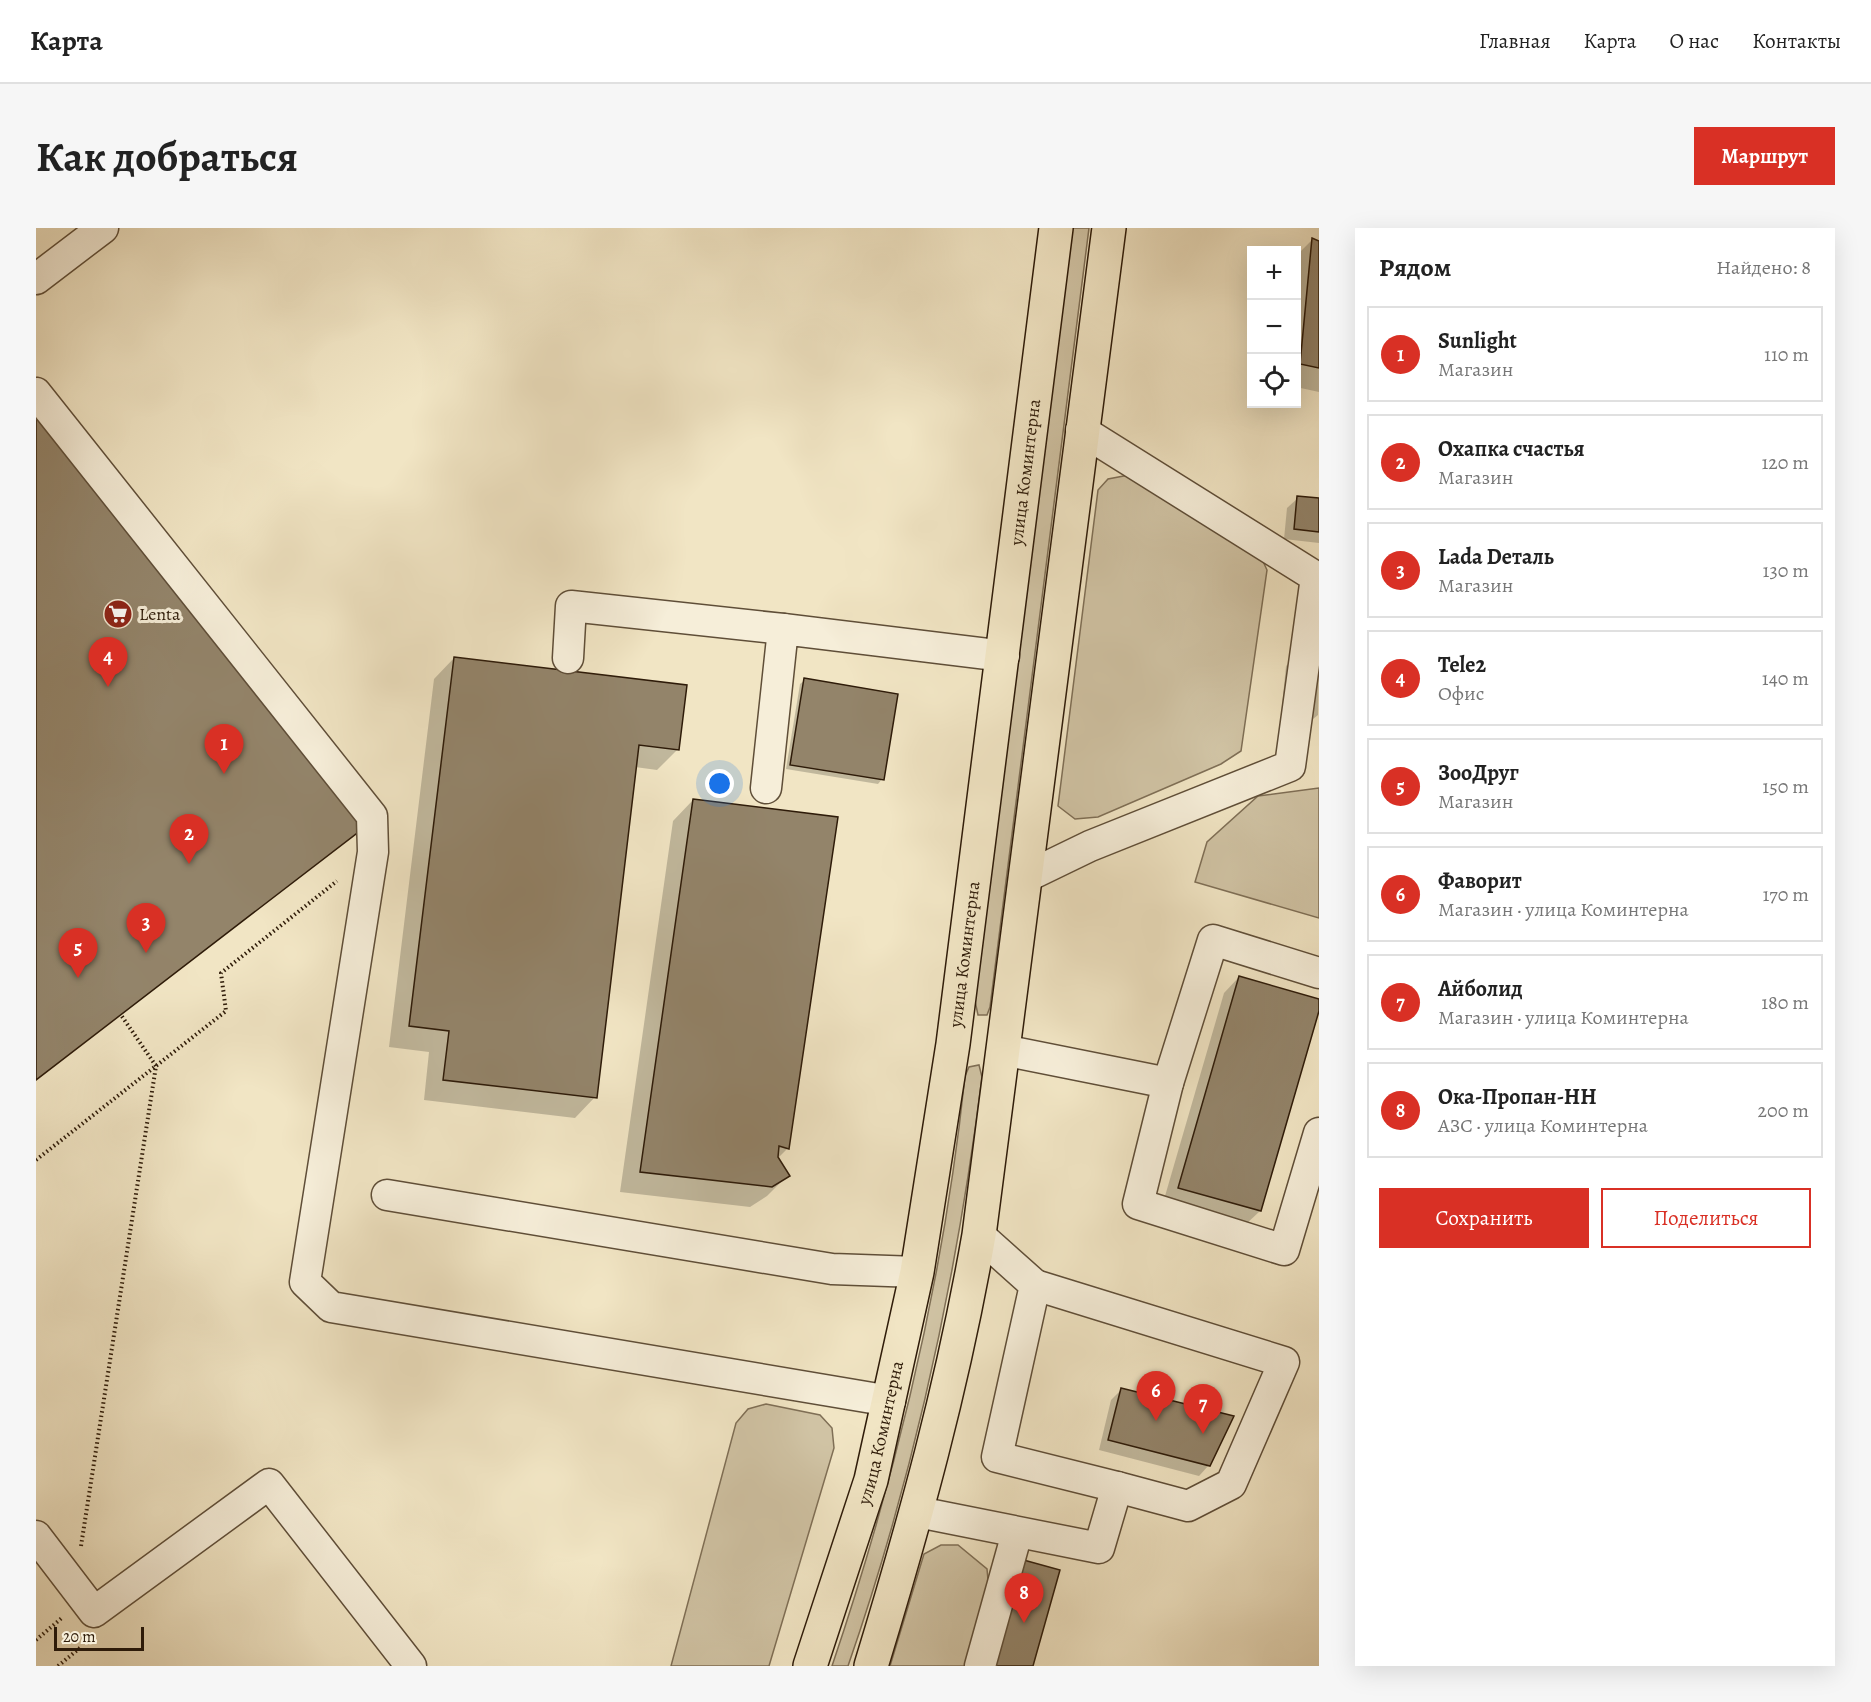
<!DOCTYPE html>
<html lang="ru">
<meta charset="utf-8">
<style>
:root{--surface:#fff;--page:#f6f6f6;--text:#222;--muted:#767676;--line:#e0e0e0;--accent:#d93025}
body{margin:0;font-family:Alegreya,serif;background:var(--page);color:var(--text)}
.controls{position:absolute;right:18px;top:18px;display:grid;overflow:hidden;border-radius:0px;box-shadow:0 6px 24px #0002}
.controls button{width:54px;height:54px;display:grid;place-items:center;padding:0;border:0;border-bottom:2px solid var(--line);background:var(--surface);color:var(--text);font:30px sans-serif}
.scale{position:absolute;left:18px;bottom:15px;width:90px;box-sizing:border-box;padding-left:6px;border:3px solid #2e1b09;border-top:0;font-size:16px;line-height:21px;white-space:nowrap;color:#2e1b09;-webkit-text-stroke:4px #f6eed9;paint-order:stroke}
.you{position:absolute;left:684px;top:556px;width:21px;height:21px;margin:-15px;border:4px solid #fff;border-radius:50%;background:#1a73e8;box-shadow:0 0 0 9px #1a73e833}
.badge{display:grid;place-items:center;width:39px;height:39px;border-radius:50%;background:var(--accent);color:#fff;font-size:20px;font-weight:700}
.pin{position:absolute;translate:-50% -50px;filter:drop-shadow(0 2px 3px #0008)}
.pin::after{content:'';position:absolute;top:32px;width:21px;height:18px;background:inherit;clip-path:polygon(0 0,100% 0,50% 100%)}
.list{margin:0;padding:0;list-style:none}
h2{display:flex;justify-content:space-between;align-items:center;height:78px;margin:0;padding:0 24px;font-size:26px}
h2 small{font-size:20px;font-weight:400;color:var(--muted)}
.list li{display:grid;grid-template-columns:39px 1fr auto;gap:18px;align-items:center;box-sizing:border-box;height:96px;margin:0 12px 12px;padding:0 12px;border:2px solid var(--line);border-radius:0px}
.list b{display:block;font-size:22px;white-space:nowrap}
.list p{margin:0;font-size:20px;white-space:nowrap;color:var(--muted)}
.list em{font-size:20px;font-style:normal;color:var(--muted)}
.actions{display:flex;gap:12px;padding:18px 24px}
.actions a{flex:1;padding:14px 0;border:2px solid var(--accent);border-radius:0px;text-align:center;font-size:21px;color:var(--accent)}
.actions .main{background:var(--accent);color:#fff}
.icon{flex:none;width:33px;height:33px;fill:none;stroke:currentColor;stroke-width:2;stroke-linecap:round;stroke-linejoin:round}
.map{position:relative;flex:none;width:1283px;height:1438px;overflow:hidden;border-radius:0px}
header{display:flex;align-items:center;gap:36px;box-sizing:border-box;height:84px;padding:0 30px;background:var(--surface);border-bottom:2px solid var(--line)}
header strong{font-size:28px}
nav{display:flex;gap:33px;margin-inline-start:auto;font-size:21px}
.intro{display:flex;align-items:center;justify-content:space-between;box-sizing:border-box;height:144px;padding:0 36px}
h1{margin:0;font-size:42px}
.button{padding:15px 27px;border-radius:0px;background:var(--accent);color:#fff;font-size:21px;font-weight:700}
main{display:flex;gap:36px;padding:0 36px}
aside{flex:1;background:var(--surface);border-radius:0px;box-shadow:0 6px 24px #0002}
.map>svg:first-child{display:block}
</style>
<header>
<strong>Карта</strong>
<nav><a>Главная</a><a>Карта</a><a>О нас</a><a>Контакты</a></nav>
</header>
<div class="intro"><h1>Как добраться</h1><a class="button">Маршрут</a></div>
<main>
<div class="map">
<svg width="1283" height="1438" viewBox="0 0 1283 1438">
<rect width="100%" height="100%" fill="#f1e5c4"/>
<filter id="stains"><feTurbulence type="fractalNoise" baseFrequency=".00333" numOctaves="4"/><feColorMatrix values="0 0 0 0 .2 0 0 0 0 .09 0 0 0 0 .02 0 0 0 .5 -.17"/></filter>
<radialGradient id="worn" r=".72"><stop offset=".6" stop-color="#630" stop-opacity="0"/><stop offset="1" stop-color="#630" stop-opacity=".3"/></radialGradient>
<!-- green -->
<g fill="#d0c3a4" stroke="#7f6f56" stroke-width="1.5">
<polygon points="1036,0 1053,0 954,779 951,787 942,787 939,773"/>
<polygon points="1098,246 1220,318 1231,342 1205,523 1185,536 1062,589 1039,591 1022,578 1062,262 1072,251"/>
<polygon points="1283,560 1283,690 1159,654 1171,614 1222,568"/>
<path d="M 943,837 L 946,849 C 921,1048 878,1248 812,1438 L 796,1438 C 861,1246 908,1049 929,848 L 933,839 Z"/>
<polygon points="730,1176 784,1187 796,1200 798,1220 733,1438 635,1438 700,1195 712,1181"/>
<polygon points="905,1317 922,1317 951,1341 953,1363 933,1438 854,1438 888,1326"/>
</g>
<!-- shadow -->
<g fill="#0003">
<polygon points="1276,12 1283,15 1283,164 1260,159 1260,28"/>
<polygon points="1262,270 1283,272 1283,315 1248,311 1251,280"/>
<polygon points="418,430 642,521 621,542 599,539 559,869 539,890 388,872 393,824 353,819 398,451"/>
<polygon points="1255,433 1283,435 1282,487 1277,491 1245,488 1250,438"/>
<polygon points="769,452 846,551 842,556 750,541 764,456"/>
<polygon points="657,572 752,920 741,931 752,947 731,968 714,979 584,964 637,593"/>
<polygon points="1203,749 1224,983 1208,998 1127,975 1188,765"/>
<polygon points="1086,1161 1173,1237 1163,1248 1063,1222 1075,1172"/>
</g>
<!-- building -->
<g fill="#93846a" stroke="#2e1b09" stroke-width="1.5">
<polygon points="1276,10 1283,13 1283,140 1264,136"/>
<polygon points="0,172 329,599 0,852"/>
<polygon points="1261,268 1283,270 1283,304 1258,301"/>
<polygon points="418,429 651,457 643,522 603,517 561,870 407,852 413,803 373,798"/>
<polygon points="768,450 862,466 848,552 754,537"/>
<polygon points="657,571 802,589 753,921 743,918 742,929 754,948 736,959 604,944"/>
<polygon points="1203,748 1283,771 1283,783 1225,983 1142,960"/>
<polygon points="1085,1160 1198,1188 1174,1238 1072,1212"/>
<polygon points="984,1331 1024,1342 997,1438 953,1438"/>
</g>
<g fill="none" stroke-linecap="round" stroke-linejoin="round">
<!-- minor casing -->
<g stroke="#5f4e38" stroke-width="33">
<g id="minor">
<polyline points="0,51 67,0"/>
<polyline points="0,165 336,588 337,624 269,1054 295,1079 854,1173"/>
<polyline points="532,430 535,378 747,401"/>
<polyline points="730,560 747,401 968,428"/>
<polyline points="990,649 1054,618 1254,538 1280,349 1045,202"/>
<polyline points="1283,745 1177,712 1132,855 1102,976 1248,1022 1283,905"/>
<polyline points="967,822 1132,855"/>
<polyline points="351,967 796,1041 881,1044"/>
<polyline points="999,1057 1248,1134 1195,1256 1152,1278 1081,1259"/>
<polyline points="882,1284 1063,1320 1081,1259 961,1229 999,1057 943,1007"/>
<polyline points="0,1308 58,1384 233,1256 375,1438"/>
<polyline points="944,1438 981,1305"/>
</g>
</g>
<!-- major casing -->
<g stroke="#2e1b09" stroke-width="36">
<g id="major">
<path id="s1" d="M 774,1438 L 835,1252 L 881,1044 L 917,816 L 1020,0"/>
<path d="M 835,1438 C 879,1294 917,1156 943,1007 L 1073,0"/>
</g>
</g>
<!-- path -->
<g stroke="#2e1b09" stroke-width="4" stroke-dasharray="1.5 3" stroke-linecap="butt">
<polyline points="0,932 190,783 185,745 301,653"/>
<polyline points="45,1318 120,838 85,787"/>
<polyline points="0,1412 27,1389"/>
<polyline points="22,1438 45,1419"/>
</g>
<!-- minor -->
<use href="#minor" stroke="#f6eed9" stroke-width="30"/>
<!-- major -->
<use href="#major" stroke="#f1e5c4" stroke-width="33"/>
</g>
<!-- icons -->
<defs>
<g id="supermarket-disc" transform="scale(1.5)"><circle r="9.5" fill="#8f2418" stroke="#f6eed9"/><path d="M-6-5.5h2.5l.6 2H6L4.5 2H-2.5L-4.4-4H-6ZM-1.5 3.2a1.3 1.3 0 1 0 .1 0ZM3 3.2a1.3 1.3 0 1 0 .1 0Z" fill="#fff"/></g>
</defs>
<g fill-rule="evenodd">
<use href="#supermarket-disc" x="82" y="386"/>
</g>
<g text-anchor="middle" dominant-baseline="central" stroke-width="6" stroke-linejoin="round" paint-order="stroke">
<!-- street labels -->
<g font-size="18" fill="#2e1b09" stroke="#f6eed9">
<text stroke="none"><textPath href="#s1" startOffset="1216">улица Коминтерна</textPath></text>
<text stroke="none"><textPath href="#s1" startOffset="730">улица Коминтерна</textPath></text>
<text stroke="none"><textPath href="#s1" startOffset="244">улица Коминтерна</textPath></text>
</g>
<!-- poi labels -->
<g font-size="18" fill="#2e1b09" stroke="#f6eed9" text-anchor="start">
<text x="103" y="386">Lenta</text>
</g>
</g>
<rect width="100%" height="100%" filter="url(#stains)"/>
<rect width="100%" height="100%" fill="url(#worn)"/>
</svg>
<div class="controls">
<button>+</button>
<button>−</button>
<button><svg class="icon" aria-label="locate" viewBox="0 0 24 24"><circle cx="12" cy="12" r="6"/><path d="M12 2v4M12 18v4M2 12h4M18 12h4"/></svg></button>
</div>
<div class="scale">20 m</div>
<div class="you"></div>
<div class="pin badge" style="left:188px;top:546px">1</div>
<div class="pin badge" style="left:153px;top:636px">2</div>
<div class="pin badge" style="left:110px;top:725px">3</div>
<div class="pin badge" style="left:72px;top:459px">4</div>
<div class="pin badge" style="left:42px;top:750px">5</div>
<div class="pin badge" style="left:1120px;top:1193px">6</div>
<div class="pin badge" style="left:1167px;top:1206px">7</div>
<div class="pin badge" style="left:988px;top:1395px">8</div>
</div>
<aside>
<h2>Рядом<small>Найдено: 8</small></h2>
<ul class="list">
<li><span class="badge">1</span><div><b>Sunlight</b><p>Магазин</p></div><em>110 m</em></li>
<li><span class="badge">2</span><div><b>Охапка счастья</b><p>Магазин</p></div><em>120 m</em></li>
<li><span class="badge">3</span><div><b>Lada Dеталь</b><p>Магазин</p></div><em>130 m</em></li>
<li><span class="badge">4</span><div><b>Tele2</b><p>Офис</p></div><em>140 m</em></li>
<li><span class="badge">5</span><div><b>ЗооДруг</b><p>Магазин</p></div><em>150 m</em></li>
<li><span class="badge">6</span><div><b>Фаворит</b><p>Магазин · улица Коминтерна</p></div><em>170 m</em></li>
<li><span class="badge">7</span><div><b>Айболид</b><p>Магазин · улица Коминтерна</p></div><em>180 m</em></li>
<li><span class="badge">8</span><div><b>Ока-Пропан-НН</b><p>АЗС · улица Коминтерна</p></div><em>200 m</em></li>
</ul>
<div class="actions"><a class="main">Сохранить</a><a>Поделиться</a></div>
</aside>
</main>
